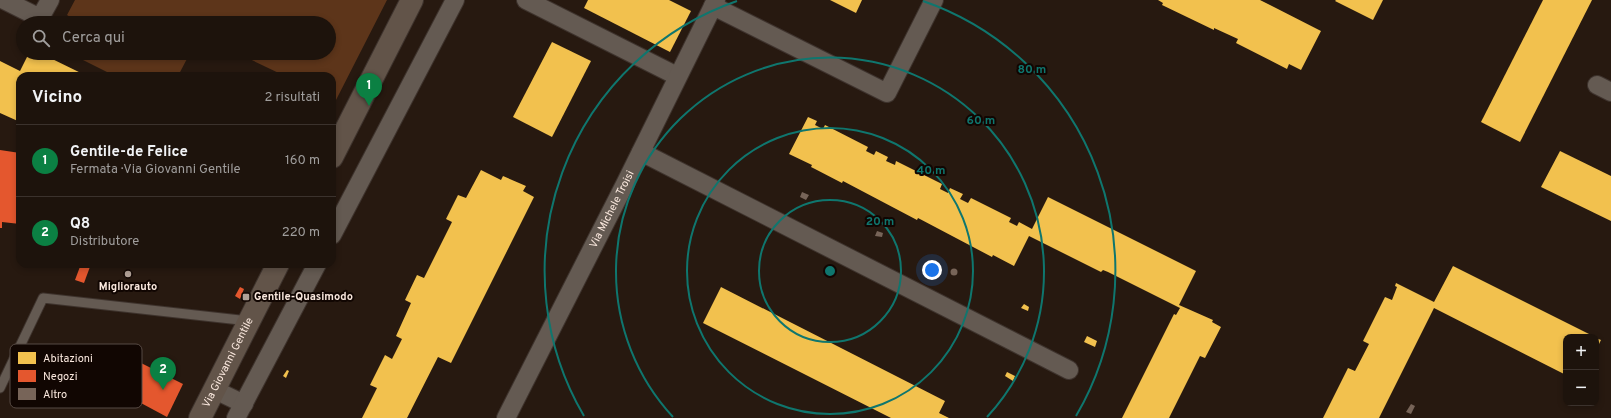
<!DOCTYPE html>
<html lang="it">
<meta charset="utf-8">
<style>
:root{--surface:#1d130c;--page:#251c15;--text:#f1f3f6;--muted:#a09e9d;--line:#3b322d;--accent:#0b8043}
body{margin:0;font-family:Overpass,sans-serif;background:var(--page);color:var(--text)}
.controls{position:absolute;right:12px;bottom:12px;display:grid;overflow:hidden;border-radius:8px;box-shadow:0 2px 6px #0003}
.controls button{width:36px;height:36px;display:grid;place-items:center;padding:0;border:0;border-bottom:1px solid var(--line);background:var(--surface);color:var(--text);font:20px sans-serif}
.you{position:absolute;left:932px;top:270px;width:14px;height:14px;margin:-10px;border:3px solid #fff;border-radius:50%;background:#1a73e8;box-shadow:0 0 0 6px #1a73e833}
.badge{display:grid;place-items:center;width:26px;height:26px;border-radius:50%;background:var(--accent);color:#fff;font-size:13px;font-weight:700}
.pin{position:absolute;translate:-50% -33px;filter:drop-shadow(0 1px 2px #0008)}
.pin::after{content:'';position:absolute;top:21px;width:14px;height:12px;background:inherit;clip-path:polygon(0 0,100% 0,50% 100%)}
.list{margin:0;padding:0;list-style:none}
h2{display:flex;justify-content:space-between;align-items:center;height:52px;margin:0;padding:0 16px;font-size:17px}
h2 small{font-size:13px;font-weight:400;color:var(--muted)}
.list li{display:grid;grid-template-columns:26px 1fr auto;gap:12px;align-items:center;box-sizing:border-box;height:72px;padding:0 16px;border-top:1px solid var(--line)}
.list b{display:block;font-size:15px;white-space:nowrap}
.list p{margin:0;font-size:13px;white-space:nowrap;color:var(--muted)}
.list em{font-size:13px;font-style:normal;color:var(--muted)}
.icon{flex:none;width:22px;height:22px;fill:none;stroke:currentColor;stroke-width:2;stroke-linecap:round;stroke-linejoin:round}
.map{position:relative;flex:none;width:1611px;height:418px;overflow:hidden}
.search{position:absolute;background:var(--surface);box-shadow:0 2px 6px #0003;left:16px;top:16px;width:320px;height:44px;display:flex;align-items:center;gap:10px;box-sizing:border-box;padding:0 14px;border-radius:22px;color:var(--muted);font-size:15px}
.panel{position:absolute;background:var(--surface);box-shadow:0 2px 6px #0003;left:16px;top:72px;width:320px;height:196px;border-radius:12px}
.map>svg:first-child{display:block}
</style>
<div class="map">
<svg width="1611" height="418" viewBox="0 0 1611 418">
<rect width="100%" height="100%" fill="#271910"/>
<!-- green -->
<g fill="#5d351a">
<polygon points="75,0 387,0 336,100 332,98 332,76 285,76 237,53 329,53 329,23 67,23 70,17 67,15"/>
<polygon points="69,53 190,53 178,76 115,76"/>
</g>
<!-- homes -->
<g fill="#f2c14e">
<polygon points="588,0 669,0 691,11 670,52 584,8"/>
<polygon points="830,0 862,0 856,13"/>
<polygon points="1158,0 1260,0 1321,31 1301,70 1289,64 1287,69 1236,43 1238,39 1214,28 1214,30 1162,5 1163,3"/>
<polygon points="1336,0 1383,0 1373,20 1335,1"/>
<polygon points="1543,0 1592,0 1520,142 1481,122"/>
<polygon points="552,42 591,61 552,137 513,117"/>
<polygon points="29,53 40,53 87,76 20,76 20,122 0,113 0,61 20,71"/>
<polygon points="808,117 817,121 815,125 823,129 825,125 868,147 866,151 874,155 876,151 888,157 886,161 895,165 896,161 942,184 940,189 948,193 950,188 963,194 960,199 968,203 971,198 1011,218 1009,222 1017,226 1019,222 1032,229 1048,197 1196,271 1179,305 1213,320 1212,322 1221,327 1205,358 1200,356 1169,418 1122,418 1174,314 1176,315 1180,308 1108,272 1103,270 1101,272 1029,236 1014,266 993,255 992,257 918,218 917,220 843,181 842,183 815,169 811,167 812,165 789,154"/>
<polygon points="1560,151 1611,176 1611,221 1541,187"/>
<polygon points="481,170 501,180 503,176 526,186 523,191 534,197 451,363 438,357 407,418 362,418 377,388 370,385 385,355 392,359 402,339 396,336 411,303 405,300 417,275 424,278 452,222 446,219 458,195 466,198"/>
<polygon points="1453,266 1595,337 1566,337 1566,375 1434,308 1379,418 1323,418 1348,368 1355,371 1369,344 1363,341 1385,297 1392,300 1397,287 1395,286 1396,283 1434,302"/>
<polygon points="721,287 945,401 939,413 949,418 891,418 703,323"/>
<polygon points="1024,304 1029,307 1028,311 1021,308"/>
<polygon points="1087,336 1097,341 1095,347 1084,342"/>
<polygon points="1596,338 1601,340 1596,350"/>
<polygon points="287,370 289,371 286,378 283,376"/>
<polygon points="1007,372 1015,376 1013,381 1005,376"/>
</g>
<!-- shops -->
<g fill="#e4572e">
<polygon points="0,150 20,153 20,224 2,222 2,228 0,228"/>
<polygon points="81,264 91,264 84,283 75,280"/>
<polygon points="240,287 244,289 240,299 235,296"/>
<polygon points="129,357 183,384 167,417 113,388"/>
</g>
<!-- building -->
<g fill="#776458">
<polygon points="802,192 809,195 806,200 800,197"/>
<polygon points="877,231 883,233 882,237 875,236"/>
<circle cx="954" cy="272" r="3.5"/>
<polygon points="1411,404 1415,406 1411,414 1406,412"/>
</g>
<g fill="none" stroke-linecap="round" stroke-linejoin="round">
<!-- lane casing -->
<g stroke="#3e332d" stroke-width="11">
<polyline id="lane" points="0,388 43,298 249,321"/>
</g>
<!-- street casing -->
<g stroke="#3e332d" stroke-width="20">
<g id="street">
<polyline points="4,0 40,18 50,0"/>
<polyline points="526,0 677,76"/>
<polyline points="713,6 887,93 934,0"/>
<polyline points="1597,85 1611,92"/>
<polyline points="641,152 1069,370"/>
<polyline points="332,235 455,0"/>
<polyline points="215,390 244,404"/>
<polyline points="236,418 317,264"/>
<path id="s1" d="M 506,418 L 626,182 L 716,0"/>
</g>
</g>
<!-- primary casing -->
<g stroke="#3e332d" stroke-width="24">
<g id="primary">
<polyline points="332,157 412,0"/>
<path id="s2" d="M 200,418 L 278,264"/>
</g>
</g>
<!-- lane -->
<use href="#lane" stroke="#645a52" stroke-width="9"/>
<!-- street -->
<use href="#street" stroke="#645a52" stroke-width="18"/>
<!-- primary -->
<use href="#primary" stroke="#625449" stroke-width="22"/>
</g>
<!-- distance rings -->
<g fill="none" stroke="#0f766e" stroke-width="2">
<circle cx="830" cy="271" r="71"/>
<circle cx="830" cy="271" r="143"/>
<path d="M673 417A214 214 0 1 1 987 417"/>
<path d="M584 416A286 286 0 0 1 737 1M923 1A286 286 0 0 1 1076 416"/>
</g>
<!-- markers -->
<g fill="#b0a096" stroke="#110602" stroke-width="1.5">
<circle cx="128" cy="274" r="4"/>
<rect x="242" y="293" width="8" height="8" rx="2"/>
</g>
<g text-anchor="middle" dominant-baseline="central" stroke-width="4" stroke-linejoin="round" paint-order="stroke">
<!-- street labels -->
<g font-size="11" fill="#fae8de" stroke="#110602">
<text stroke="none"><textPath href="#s1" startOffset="234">Via Michele Troisi</textPath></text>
<text stroke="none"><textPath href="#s2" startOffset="62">Via Giovanni Gentile</textPath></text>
</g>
<!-- poi labels -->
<g font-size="11" font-weight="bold" fill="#fae8de" stroke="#110602">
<text x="128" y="287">Migliorauto</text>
<text x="254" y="297" text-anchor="start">Gentile-Quasimodo</text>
</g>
</g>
<!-- legend -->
<rect x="10" y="344" width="132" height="64" rx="6" fill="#110602" stroke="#574a44" stroke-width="1"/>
<rect x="18" y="352" width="18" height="12" fill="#f2c14e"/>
<rect x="18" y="370" width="18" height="12" fill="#e4572e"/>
<rect x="18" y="388" width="18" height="12" fill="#776458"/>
<g font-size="11" fill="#fae8de">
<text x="43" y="362">Abitazioni</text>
<text x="43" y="380">Negozi</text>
<text x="43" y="398">Altro</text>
</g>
<circle cx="830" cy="271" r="6" fill="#0f766e" stroke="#110602" stroke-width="2"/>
<g font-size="12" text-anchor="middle" font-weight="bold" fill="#0f766e" stroke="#110602" stroke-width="4" stroke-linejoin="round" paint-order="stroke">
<text x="1032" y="73">80 m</text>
<text x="981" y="124">60 m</text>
<text x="931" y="174">40 m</text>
<text x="880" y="225">20 m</text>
</g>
</svg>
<div class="controls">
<button>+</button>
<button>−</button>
</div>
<div class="you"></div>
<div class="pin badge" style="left:369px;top:106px">1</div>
<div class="pin badge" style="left:163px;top:390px">2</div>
<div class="search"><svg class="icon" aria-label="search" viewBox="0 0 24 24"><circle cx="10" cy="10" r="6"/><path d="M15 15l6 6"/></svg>Cerca qui</div>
<section class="panel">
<h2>Vicino<small>2 risultati</small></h2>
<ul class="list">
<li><span class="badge">1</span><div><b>Gentile-de Felice</b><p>Fermata · Via Giovanni Gentile</p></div><em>160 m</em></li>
<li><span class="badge">2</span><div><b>Q8</b><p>Distributore</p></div><em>220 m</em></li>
</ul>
</section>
</div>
